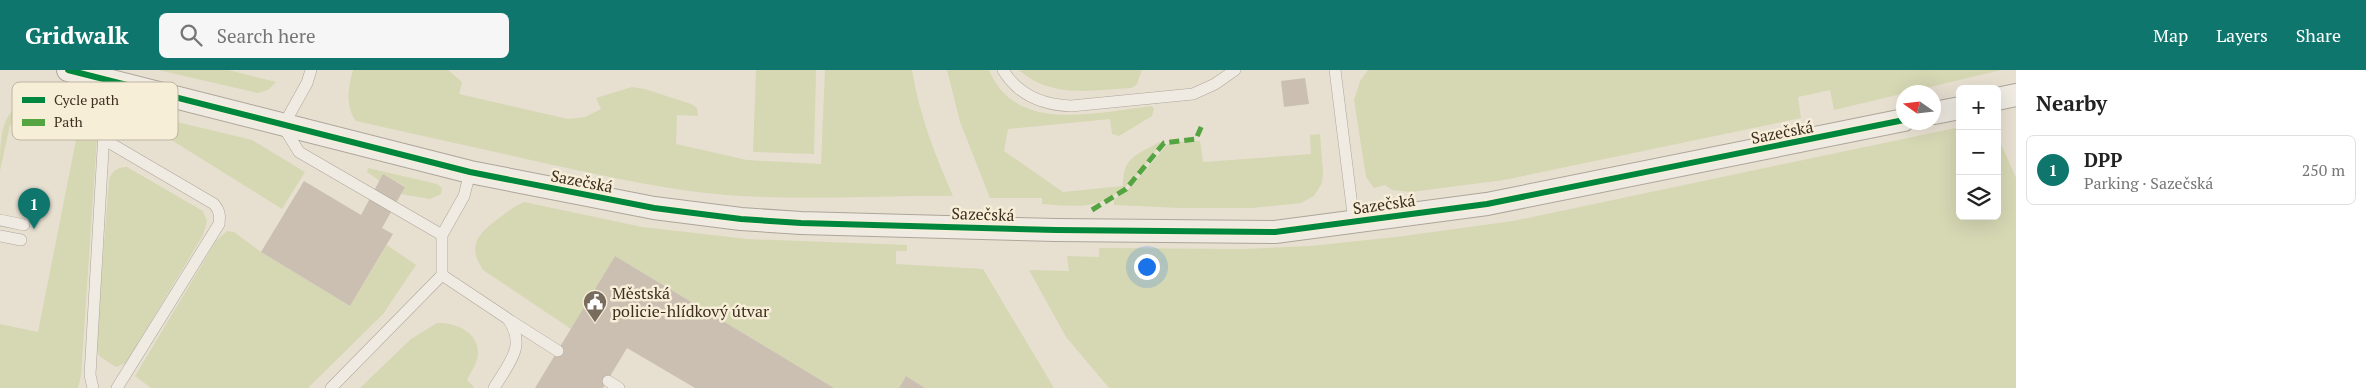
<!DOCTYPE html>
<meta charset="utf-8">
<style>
:root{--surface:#fff;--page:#f6f6f6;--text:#222;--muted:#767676;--line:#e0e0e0;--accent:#0f766e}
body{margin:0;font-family:"PT Serif",serif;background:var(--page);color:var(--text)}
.controls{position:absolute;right:15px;top:15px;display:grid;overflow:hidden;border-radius:8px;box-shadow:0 5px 20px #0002}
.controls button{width:45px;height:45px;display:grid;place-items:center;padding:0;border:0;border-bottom:1px solid var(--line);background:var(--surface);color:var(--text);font:25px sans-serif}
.compass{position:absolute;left:1896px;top:15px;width:45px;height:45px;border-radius:50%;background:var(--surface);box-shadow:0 5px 20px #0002;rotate:284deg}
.you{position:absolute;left:1146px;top:196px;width:18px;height:18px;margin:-12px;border:4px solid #fff;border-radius:50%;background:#1a73e8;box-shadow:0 0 0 8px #1a73e833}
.badge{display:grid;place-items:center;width:32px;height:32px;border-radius:50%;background:var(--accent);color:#fff;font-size:16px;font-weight:700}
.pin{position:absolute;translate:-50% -41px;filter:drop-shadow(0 1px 2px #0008)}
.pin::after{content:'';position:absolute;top:26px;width:18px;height:15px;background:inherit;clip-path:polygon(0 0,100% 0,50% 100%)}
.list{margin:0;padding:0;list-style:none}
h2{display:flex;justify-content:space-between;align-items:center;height:65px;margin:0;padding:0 20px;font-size:21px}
h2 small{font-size:16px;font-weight:400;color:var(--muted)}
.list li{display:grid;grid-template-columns:32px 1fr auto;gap:15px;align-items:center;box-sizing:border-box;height:70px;margin:0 10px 10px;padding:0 10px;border:1px solid var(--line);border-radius:8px}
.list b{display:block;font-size:19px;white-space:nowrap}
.list p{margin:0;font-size:16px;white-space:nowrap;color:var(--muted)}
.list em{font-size:16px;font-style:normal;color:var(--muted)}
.icon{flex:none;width:28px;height:28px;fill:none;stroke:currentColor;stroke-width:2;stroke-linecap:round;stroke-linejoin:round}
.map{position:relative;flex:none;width:2016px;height:318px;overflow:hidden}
header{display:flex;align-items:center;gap:30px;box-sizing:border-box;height:70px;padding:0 25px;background:var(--accent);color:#fff}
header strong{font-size:24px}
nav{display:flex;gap:28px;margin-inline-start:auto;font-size:18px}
.search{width:350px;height:45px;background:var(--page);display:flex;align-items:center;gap:12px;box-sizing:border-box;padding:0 18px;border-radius:8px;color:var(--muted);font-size:19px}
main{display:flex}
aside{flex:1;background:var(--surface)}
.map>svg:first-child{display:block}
</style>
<header>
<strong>Gridwalk</strong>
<div class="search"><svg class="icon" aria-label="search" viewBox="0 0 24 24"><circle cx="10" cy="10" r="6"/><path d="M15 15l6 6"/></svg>Search here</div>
<nav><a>Map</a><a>Layers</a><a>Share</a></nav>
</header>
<main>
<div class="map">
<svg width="2016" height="318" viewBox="0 0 2016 318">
<rect width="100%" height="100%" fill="#e7e0d1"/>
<!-- green -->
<g fill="#d6d7b3">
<polygon points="158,0 228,0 276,12 268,20 258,23"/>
<path d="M 353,0 L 448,0 L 462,12 L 459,24 L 568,49 L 585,47 L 601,39 L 596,28 L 632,17 L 645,19 L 691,34 L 697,38 L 698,46 L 677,45 L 676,74 L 747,90 L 821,94 L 825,0 L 912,0 C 919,44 935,85 953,126 C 877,125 802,131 726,125 C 665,120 605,106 544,93 C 482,79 419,65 356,51 C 345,36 348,17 353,0 Z"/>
<polygon points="756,0 816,0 814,84 753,82"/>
<path d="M 947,0 L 989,0 C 1016,65 1097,42 1152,36 L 1154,39 L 1152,46 L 1119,66 L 1112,64 L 1110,49 L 1008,59 L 1004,81 L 1063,122 L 1123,116 C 1123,86 1136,86 1159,72 L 1161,74 C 1141,99 1122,130 1088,135 C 1074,137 1056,135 1042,134 L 1042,128 L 990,128 L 960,52 Z"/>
<path d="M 1019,0 L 1142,0 L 1137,14 L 1132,18 C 1093,20 1051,29 1019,0 Z"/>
<polygon points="1368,0 2001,0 1834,40 1830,20 1798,27 1801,48 1504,110 1411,122 1392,120 1385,115 1374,118 1366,107 1354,30 1360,11"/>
<path d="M 33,31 L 96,46 L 98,52 L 81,306 L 78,318 L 0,318 L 0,254 L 38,262 L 76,70 L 10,55 L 0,101 C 0,69 0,35 33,31 Z"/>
<polygon points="169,50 252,70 305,102 282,139 165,66 162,60 164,54"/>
<polygon points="1960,57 1960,146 1997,146 1997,65 2016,108 2016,318 1109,318 1066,267 1029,200 1069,201 1067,186 1099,187 1099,178 1243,179 1310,176 1396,167 1513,151"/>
<polygon points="1320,64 1323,102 1322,113 1314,126 1301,133 1252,138 1180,138 1114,135 1114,130 1131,117 1167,75 1174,72 1200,71 1203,92 1311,84 1310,65"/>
<path d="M 127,97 L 203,141 L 207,151 L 203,165 L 126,293 L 116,297 L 99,286 L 96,277 L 109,110 C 112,101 117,97 127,97 Z"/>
<polygon points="368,98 437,114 442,118 441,124 430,129 401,124 405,116 383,104 380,111 367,102"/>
<path d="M 524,132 L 642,157 L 747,169 L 907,175 L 907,181 L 896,181 L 896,194 L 983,199 L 1054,318 L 925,318 L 906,306 L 899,318 L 834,318 L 615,186 L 571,259 L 483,200 C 468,177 476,166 495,151 C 504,144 513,137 524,132 Z"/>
<polygon points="227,161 234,162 261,182 350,236 387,175 416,195 383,244 308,318 151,318 135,306 216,171"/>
<path d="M 437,253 C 454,252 477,261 478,281 C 479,291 471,301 467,310 L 475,318 L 360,318 L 411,269 Z"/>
</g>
<!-- building -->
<g fill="#cbbfb2">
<polygon points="1305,8 1309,34 1284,37 1281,11"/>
<polygon points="383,104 405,117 382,158 393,164 350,236 261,182 304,111 361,145"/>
<polygon points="615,186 834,318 695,318 627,278 603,318 535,318"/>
<polygon points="906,306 925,318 899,318"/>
</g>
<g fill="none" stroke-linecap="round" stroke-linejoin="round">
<!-- lane casing -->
<g stroke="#ada599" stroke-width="12">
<g id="lane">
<polyline points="311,0 307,13 283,56 299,82 442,165"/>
<path d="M 1003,0 C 1018,25 1043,35 1071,36 L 1193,24 L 1215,14 L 1235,0"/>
<polyline points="1335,0 1354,152"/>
<path d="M 103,69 L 214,134 C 220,141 220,146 219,154 L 117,318"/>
<polyline points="0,150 24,155"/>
<polyline points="0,166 21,170"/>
<path d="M 442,205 L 508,249 C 527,276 509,293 494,318"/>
<polyline points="511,251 558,281"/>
<polyline points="608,311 619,318"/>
<polyline points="93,318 90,305 107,10"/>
<polyline points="331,318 442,205 442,165 464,126 470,102"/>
</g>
</g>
<!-- street casing -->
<g stroke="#ada599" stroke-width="24">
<g id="street">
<polyline points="68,0 470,102 654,138 741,149 801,153 1056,160 1275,162 1487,134 1904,50"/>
<polyline points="1997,29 2016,25"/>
<polyline points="1934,43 1960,38"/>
</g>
</g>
<!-- lane -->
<use href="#lane" stroke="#efebe3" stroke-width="11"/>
<!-- street -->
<use href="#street" stroke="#efebe3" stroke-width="22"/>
<!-- quiet -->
<polyline stroke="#54a441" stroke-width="5" stroke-dasharray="10 5" stroke-linecap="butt" points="1092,140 1126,119 1164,73 1196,69 1202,55"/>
<!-- cycleway casing -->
<g stroke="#f7eed8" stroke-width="9">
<polyline id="cycleway" points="68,0 470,102 654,138 741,149 801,153 1056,160 1275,162 1487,134 1904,50"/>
</g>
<!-- cycleway -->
<use href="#cycleway" stroke="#00873e" stroke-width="6"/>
</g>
<!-- icons -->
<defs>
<g id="civic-pin" transform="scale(1.25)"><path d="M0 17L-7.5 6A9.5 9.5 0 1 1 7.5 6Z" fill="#786c5e" stroke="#f7eed8"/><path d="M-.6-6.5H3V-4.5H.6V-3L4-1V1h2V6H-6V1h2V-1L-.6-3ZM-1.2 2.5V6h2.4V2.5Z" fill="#fff"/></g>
</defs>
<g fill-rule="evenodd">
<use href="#civic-pin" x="595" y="232"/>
</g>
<g text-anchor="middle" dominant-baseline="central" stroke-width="5" stroke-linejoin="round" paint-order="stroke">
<!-- street labels -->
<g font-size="16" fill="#3d2e20" stroke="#f7eed8">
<text transform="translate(1782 62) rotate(-11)">Sazečská</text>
<text transform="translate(582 111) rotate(11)">Sazečská</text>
<text transform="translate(1384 134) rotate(-8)">Sazečská</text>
<text transform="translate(983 144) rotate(2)">Sazečská</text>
</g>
<!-- poi labels -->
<g font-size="16" fill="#3d2e20" stroke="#f7eed8" text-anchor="start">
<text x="612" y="223">Městská<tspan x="612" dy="18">policie-hlídkový útvar</tspan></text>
</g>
</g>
<!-- legend -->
<rect x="12" y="12" width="166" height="58" rx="8" fill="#f7eed8" stroke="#bfb4a1" stroke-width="1"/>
<rect x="22" y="27" width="23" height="6" fill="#00873e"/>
<rect x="22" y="49" width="23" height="7" fill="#54a441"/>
<g font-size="14" fill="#3d2e20">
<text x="54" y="35">Cycle path</text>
<text x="54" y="57">Path</text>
</g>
</svg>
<div class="controls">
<button>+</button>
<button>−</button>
<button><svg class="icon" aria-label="layers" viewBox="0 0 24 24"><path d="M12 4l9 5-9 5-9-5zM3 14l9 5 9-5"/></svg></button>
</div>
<svg class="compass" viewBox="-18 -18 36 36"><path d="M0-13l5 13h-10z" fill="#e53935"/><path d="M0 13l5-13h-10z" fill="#767676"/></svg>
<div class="you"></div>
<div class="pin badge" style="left:34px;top:159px">1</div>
</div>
<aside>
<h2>Nearby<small></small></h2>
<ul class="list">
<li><span class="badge">1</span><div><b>DPP</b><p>Parking · Sazečská</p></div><em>250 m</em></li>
</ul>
</aside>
</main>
